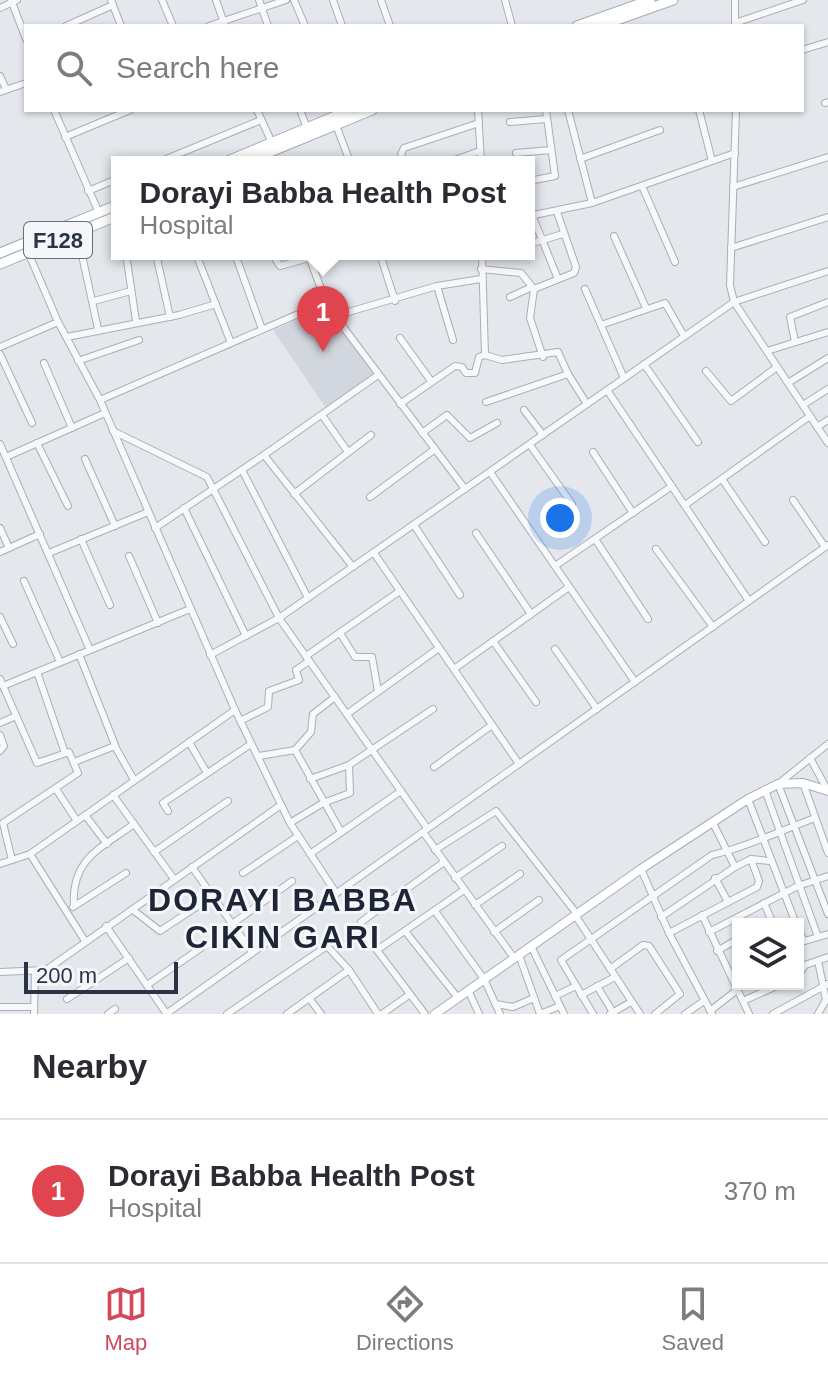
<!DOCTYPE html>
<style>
:root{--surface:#fff;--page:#f7f7f7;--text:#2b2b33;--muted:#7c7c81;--line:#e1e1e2;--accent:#d1495b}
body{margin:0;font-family:Helvetica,sans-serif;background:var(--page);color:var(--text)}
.controls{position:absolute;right:24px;bottom:24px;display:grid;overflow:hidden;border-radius:0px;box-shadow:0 2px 6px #0004}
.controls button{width:72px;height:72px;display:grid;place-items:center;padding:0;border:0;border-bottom:2px solid var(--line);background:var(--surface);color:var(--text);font:40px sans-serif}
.scale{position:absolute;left:24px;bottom:20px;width:154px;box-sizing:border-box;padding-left:8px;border:4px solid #2b3445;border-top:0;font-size:22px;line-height:28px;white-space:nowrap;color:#2b3445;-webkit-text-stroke:6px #f4f6f9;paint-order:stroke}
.you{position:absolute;left:560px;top:518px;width:28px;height:28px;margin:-20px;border:6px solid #fff;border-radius:50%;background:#1a73e8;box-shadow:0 0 0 12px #1a73e833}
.badge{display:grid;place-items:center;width:52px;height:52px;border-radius:50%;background:var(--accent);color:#fff;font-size:26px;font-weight:700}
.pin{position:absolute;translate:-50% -66px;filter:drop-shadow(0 2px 4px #0008)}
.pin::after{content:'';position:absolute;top:42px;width:28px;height:24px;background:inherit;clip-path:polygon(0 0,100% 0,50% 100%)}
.popup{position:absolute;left:111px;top:156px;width:424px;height:104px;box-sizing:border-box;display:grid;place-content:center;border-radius:0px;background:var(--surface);filter:drop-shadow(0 2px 6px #0005);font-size:26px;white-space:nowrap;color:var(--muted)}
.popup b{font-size:30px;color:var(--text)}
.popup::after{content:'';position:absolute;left:50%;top:100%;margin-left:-16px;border:16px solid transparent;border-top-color:var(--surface)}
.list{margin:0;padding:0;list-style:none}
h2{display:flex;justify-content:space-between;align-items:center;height:104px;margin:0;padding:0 32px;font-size:34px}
h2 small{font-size:26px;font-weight:400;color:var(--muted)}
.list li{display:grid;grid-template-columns:52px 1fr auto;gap:24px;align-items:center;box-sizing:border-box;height:144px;padding:0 32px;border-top:2px solid var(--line)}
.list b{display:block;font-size:30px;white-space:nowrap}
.list p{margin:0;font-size:26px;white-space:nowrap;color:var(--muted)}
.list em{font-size:26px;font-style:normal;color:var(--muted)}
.icon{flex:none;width:44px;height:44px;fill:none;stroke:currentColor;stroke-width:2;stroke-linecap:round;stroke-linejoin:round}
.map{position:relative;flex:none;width:828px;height:1014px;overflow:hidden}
.search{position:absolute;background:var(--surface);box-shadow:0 2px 6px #0004;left:24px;right:24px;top:24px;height:88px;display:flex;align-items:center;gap:20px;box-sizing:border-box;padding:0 28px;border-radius:0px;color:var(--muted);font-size:30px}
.sheet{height:248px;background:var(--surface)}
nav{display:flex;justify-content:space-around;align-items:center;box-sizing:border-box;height:112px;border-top:2px solid var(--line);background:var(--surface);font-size:22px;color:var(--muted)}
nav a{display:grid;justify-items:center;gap:4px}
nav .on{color:var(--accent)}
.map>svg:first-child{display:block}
</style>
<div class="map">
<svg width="828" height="1014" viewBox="0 0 828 1014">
<rect width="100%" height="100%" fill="#e4e7ec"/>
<!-- built -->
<polygon fill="#d2d6de" points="324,308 374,374 326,408 273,330"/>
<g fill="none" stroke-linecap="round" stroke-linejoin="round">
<!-- street casing -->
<g stroke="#a9aeb7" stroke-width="8">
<g id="street">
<polyline points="11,0 26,39"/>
<polyline points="111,0 121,26"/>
<polyline points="162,0 173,26"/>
<polyline points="216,0 225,26"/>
<polyline points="259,0 268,26"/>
<polyline points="294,0 305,26"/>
<polyline points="333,0 342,26"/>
<polyline points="381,0 390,26"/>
<polyline points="505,0 512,26"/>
<polyline points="735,0 735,24"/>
<polyline points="0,8 17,0"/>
<polyline points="735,23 803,0"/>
<polyline points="66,26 113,5"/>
<polyline points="209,26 286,0"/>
<polyline points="802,50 828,42"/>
<polyline points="0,76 6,89"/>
<polyline points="0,92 26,83"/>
<polyline points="825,103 828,102"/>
<polyline points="54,110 99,213"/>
<polyline points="257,110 272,143"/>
<polyline points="300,110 307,128"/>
<polyline points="478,110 481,162"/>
<polyline points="568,110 592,203"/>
<polyline points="699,110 712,161"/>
<polyline points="736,110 730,285 734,302 828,443"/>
<polyline points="510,122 547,119"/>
<polyline points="336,125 350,162"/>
<polyline points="65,137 130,110"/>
<polyline points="516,153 551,150"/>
<polyline points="580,159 660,130"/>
<polyline points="159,162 261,120"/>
<polyline points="404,162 401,154 404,148 479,123"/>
<polyline points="449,162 480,151"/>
<polyline points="529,181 555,176 546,110"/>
<polyline points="642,186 675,262"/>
<polyline points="733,187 828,157"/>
<polyline points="88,191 117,179"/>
<polyline points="532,215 558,279"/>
<polyline points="529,216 592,203 735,153"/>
<polyline points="77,232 98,329"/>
<polyline points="614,236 646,308"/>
<polyline points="529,244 563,234"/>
<polyline points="731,248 828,217"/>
<polyline points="28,252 58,322 100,400 235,710 290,823 336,893"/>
<polyline points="126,254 136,321"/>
<polyline points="156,254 170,317"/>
<polyline points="196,254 231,343"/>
<polyline points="235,254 262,329"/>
<polyline points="272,254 280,266 309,258"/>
<polyline points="308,254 326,302 335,316 465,489"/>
<polyline points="380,254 395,301"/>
<polyline points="482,254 485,355"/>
<polyline points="481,269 521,273 534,289 574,273 576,267 557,212"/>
<polyline points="437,286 453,340"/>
<polyline points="534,289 530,318 543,357"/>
<polyline points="585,289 624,378"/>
<polyline points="510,297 532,287"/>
<polyline points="94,301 131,291"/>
<polyline points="335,316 437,286 481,279"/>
<polyline points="601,325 665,303 684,336"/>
<polyline points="67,337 179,315 216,304"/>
<polyline points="400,338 431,381"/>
<polyline points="795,342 790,317 828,302"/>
<polyline points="0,347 58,322"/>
<polyline points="767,351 828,332"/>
<polyline points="0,354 32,423"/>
<polyline points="485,355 502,360 558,352 568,374"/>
<polyline points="78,361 139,340"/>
<polyline points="44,363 72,428"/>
<polyline points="644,364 698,442"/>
<polyline points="706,371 731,401 777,367"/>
<polyline points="788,383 828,358"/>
<polyline points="607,390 749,601"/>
<polyline points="100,400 326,302"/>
<polyline points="486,402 568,374 587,404"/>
<polyline points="400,404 455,366 462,367 466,373 475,373 479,357 485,355"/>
<polyline points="803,405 828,389"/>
<polyline points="524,410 543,435"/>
<polyline points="322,415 348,452"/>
<polyline points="817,427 828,420"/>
<polyline points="113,431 207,477 279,618 427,828"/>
<polyline points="422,433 447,415 470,438 497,423"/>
<polyline points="37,443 68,506"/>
<polyline points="0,444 90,650"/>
<polyline points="530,445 572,504"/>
<polyline points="593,452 633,513"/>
<polyline points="6,457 105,413"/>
<polyline points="85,459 115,526"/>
<polyline points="242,470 308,598"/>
<polyline points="490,472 635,682"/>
<polyline points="722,479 765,542"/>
<polyline points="294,494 371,435"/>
<polyline points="370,497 435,449"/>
<polyline points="793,500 825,547"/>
<polyline points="685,505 810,416"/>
<polyline points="184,508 246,636"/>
<polyline points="414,525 460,595"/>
<polyline points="0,528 9,548"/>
<polyline points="155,528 264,455"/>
<polyline points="476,533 531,614"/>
<polyline points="81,539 110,605"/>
<polyline points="595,539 648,619"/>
<polyline points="656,549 713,627"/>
<polyline points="0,552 40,534"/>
<polyline points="49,553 148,512"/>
<polyline points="374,553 519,764"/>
<polyline points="129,556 158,623"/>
<polyline points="555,566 672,486"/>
<polyline points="353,567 264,455 378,375"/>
<polyline points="24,581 60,662"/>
<polyline points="0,617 13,644"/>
<polyline points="340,633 355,657 372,657 378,691"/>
<polyline points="493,641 536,702"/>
<polyline points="555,649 597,709"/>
<polyline points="79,654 117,750 134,780"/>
<polyline points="210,655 279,618 734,302 828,271"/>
<polyline points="306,656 400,591"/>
<polyline points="454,669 569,587"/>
<polyline points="37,672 65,753"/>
<polyline points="0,679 37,763 69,752 78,773 3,823 12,860"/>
<polyline points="3,686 190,609"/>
<polyline points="347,714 439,648"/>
<polyline points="240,721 268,707 269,691 299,680 296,670 309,661"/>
<polyline points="0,723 16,716"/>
<polyline points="0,735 4,746 0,751"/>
<polyline points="189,742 207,773"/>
<polyline points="828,744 778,784 828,914"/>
<polyline points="295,750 341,832"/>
<polyline points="259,756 295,750 311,732 313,714 335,697"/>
<polyline points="810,758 828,791"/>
<polyline points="74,762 115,746"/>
<polyline points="434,767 492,725"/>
<polyline points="310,779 349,765 433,709"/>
<polyline points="803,783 828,853"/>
<polyline points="56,789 77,821"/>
<polyline points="765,790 818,937"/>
<polyline points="113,795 174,879"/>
<polyline points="748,799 796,924"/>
<polyline points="168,811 163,803 251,744"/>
<polyline points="85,815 107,844"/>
<polyline points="290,823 323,803 350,793 349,765"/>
<polyline points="713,823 735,867 751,859"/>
<polyline points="423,832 514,958"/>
<polyline points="435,850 496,811 577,914"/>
<polyline points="154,852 228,801"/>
<polyline points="30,854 85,941"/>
<polyline points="310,854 401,791"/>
<polyline points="0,864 30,854 235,710"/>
<polyline points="192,867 252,952"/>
<polyline points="641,869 669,933 712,1014"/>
<polyline points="243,873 298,836"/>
<polyline points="455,878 502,846"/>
<polyline points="715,878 728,902"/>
<polyline points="764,903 773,924"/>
<polyline points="475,905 520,874"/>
<path d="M 74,906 C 71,859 100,849 134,824"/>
<polyline points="73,907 126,873"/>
<polyline points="133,910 160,931 213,896"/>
<polyline points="435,911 484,979 500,1014"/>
<polyline points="575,915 640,1014"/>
<polyline points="702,915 749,1014"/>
<polyline points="661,917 735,867"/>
<polyline points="232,924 292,881"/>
<polyline points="106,926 166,1013"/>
<polyline points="798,929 804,941"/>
<polyline points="405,931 458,998"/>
<polyline points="494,932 539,900"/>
<polyline points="709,932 798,886 828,876"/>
<polyline points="669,933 757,887 759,881 751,859 770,861"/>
<polyline points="798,943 828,934"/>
<polyline points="531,946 564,1014"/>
<polyline points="377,950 464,890"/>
<polyline points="717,951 738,939"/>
<polyline points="519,955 540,1014"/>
<polyline points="818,961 826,1000"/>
<polyline points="798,964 805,965 828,957"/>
<polyline points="610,969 643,945 649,946 680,994 655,1014"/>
<polyline points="0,972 46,970 281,805"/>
<polyline points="798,976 805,965"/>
<polyline points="147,985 201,948"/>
<polyline points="597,986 614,1014"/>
<polyline points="468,990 479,1014"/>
<polyline points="581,995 615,977"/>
<polyline points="555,996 576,986"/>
<polyline points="309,998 321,1014"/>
<polyline points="67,999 129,958"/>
<polyline points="743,1001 781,984"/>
<polyline points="496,1004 513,1007 534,998"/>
<polyline points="0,1007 34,1007"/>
<polyline points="710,1011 737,990"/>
<polyline points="34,1014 35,972"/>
<polyline points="108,1014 115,1009"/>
<polyline points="166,1014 828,545"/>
<polyline points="227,1014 327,946 349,970 378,1014"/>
<polyline points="287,1014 349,970"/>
<polyline points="382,1014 409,995"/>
<polyline points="425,1014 361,929 361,922 444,862"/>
<polyline points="540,1014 560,1006"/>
<path d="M 593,1014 L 561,960 L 712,855 C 745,848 782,830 815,818"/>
<polyline points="610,1014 631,1002"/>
<polyline points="685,1014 704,1001"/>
<polyline points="773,1014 828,984"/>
<polyline points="818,1014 826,1000"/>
</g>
</g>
<!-- secondary casing -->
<g stroke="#a9aeb7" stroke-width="10">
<polyline id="secondary" points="435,1014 641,869 748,799 778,784 803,783 828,791"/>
</g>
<!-- primary casing -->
<g stroke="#a3abb8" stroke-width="11">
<g id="primary">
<polyline points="577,26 650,0"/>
<polyline points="600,26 673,0"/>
<polyline points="225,162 350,110"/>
<polyline points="246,162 372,110"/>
<polyline points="0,253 117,205"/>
<polyline points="0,264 117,216"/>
</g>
</g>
<!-- street -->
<use href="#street" stroke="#f7f8fa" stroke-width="6"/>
<!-- secondary -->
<use href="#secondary" stroke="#fff" stroke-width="8"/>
<!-- primary -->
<use href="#primary" stroke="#fff" stroke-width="9"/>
</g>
<g text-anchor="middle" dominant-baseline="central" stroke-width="6" stroke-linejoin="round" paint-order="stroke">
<!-- shield labels -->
<rect fill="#f4f6f9" stroke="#676e7b" stroke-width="2" x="24" y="222" width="68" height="36" rx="6"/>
<g font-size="22" font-weight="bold" fill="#2b3445">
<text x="58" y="240">F128</text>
</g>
<!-- district labels -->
<g font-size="32" font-weight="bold" letter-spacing="2" fill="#1d2536" stroke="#f4f6f9">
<text x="283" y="900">DORAYI BABBA<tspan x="283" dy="37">CIKIN GARI</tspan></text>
</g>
</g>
</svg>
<div class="controls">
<button><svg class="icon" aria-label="layers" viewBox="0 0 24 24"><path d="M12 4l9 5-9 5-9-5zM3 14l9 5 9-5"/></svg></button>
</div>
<div class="scale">200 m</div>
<div class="you"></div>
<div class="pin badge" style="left:323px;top:352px;background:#e0444e">1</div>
<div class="popup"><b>Dorayi Babba Health Post</b>Hospital</div>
<div class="search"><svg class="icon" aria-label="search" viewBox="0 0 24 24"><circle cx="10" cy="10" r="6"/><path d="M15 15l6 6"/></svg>Search here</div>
</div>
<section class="sheet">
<h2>Nearby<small></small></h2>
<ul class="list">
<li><span class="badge" style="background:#e0444e">1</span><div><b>Dorayi Babba Health Post</b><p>Hospital</p></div><em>370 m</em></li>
</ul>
</section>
<nav>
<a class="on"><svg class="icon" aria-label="map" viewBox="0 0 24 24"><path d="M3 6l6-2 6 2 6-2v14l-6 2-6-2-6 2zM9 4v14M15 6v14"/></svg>Map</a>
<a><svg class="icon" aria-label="directions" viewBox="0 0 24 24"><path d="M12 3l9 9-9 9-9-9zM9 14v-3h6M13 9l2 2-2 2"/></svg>Directions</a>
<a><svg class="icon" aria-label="saved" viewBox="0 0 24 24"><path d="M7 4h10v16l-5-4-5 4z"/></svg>Saved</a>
</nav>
